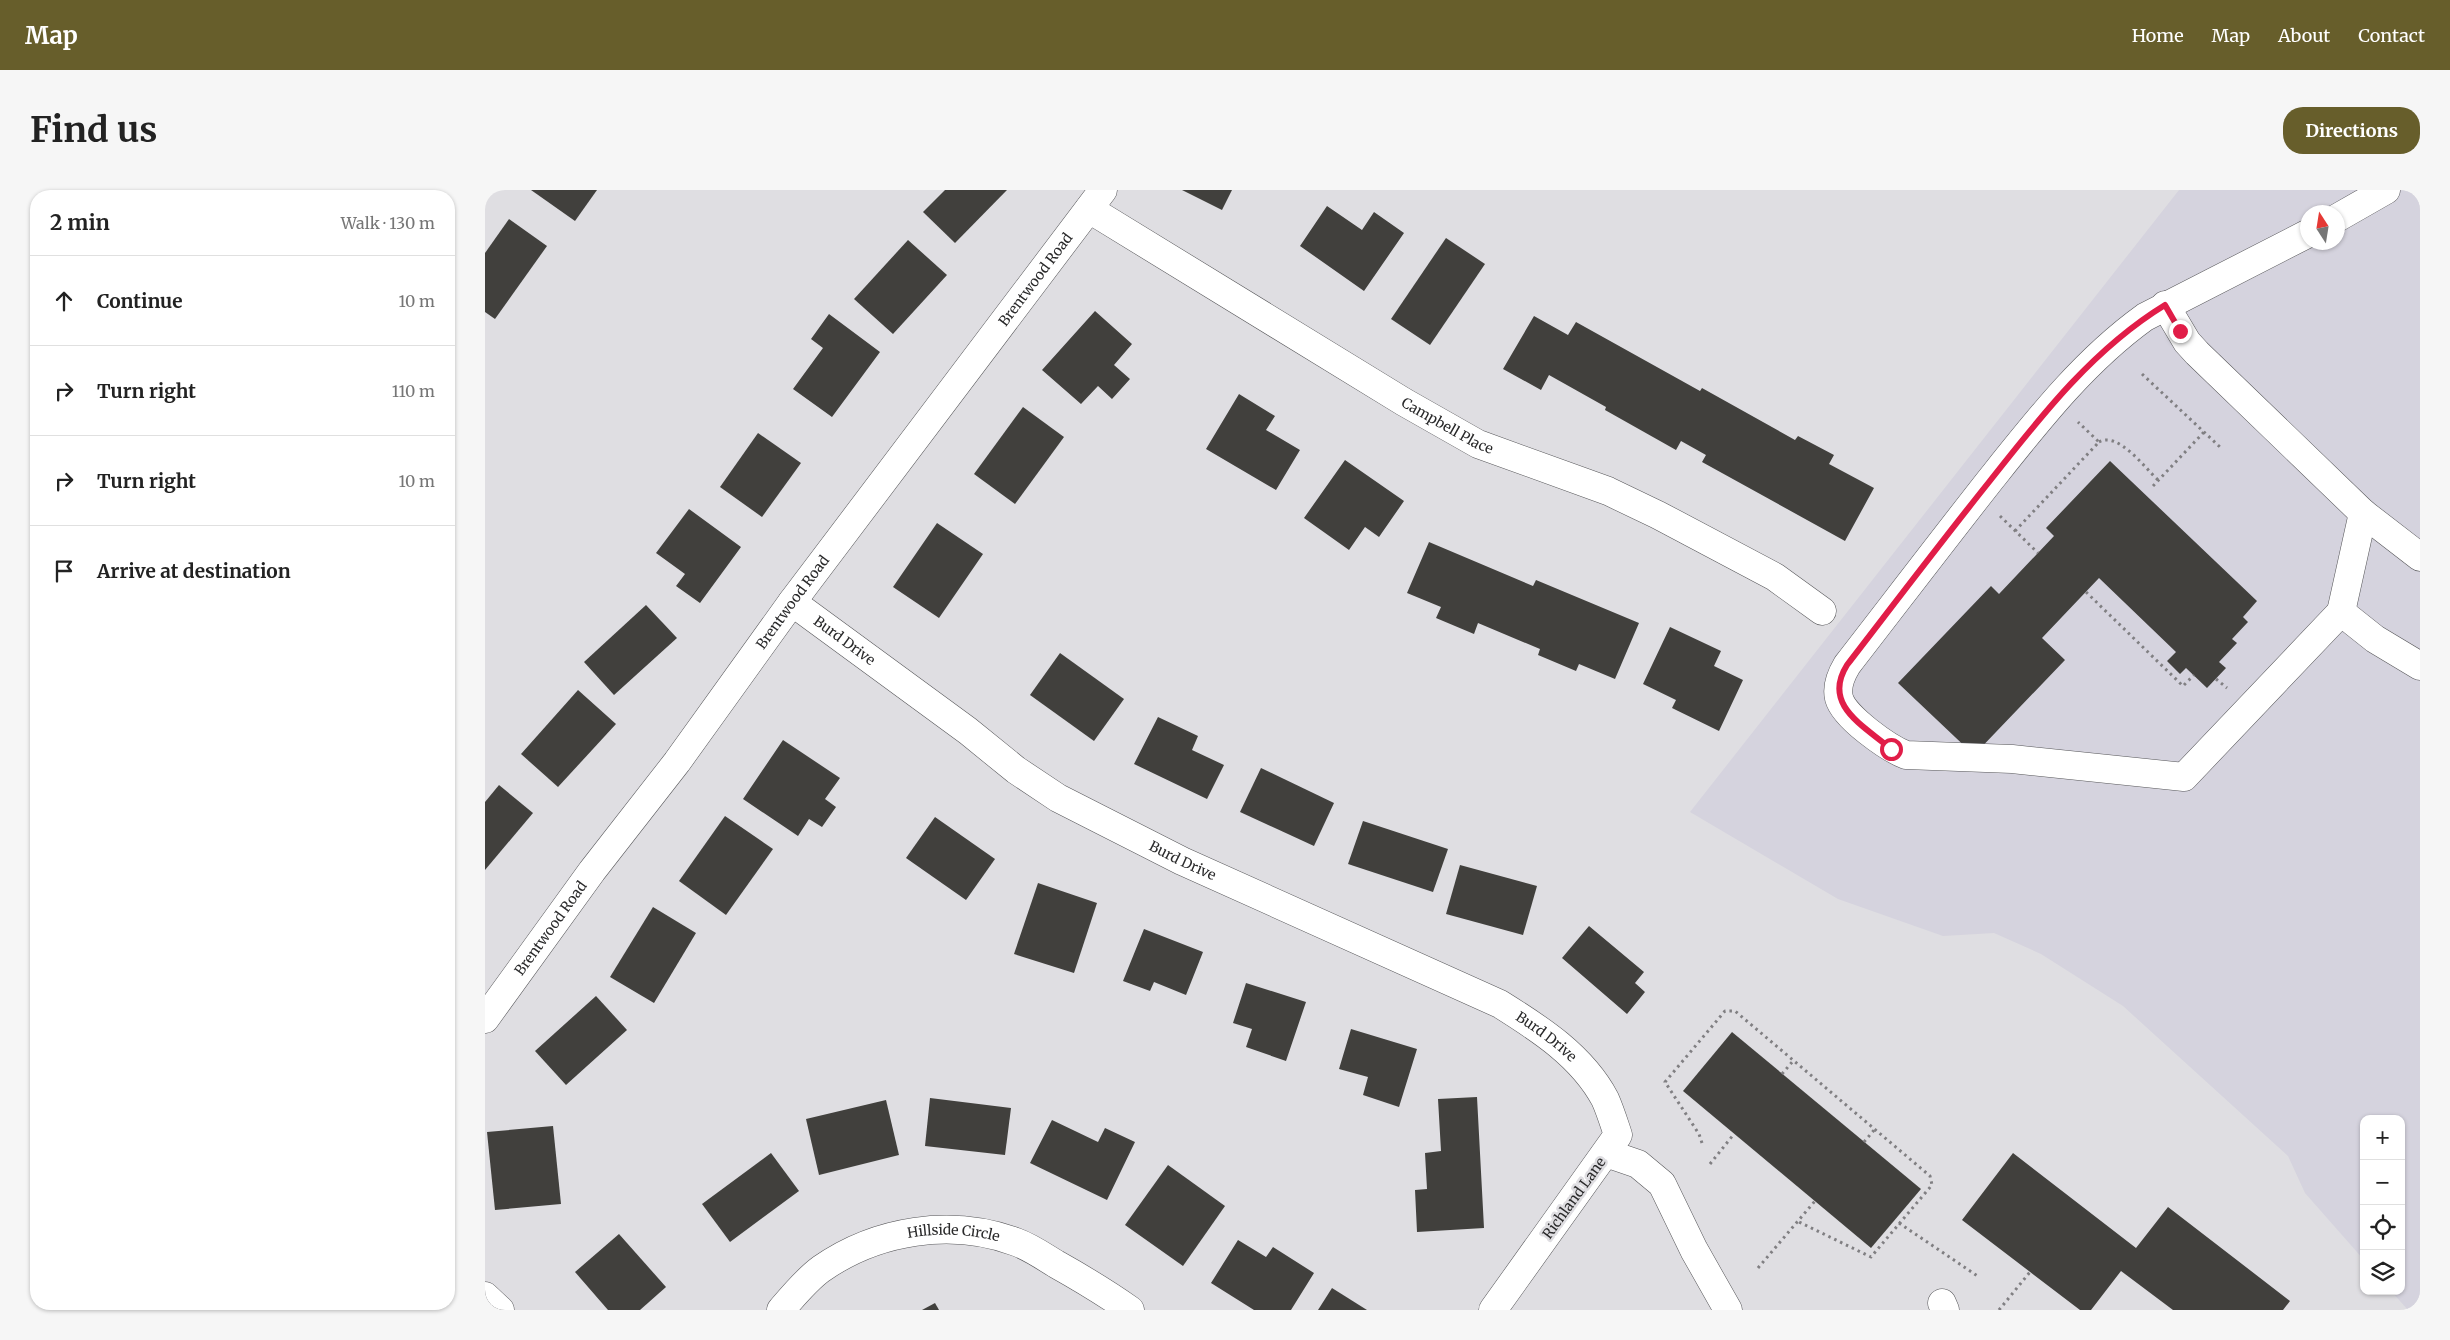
<!DOCTYPE html>
<meta charset="utf-8">
<style>
:root{--surface:#fff;--page:#f6f6f6;--text:#222;--muted:#767676;--line:#e0e0e0;--accent:#675e2b}
body{margin:0;font-family:Merriweather,serif;background:var(--page);color:var(--text)}
.controls{position:absolute;right:15px;bottom:15px;display:grid;overflow:hidden;border-radius:10px;box-shadow:0 1px 4px #0004}
.controls button{width:45px;height:45px;display:grid;place-items:center;padding:0;border:0;border-bottom:1px solid var(--line);background:var(--surface);color:var(--text);font:25px sans-serif}
.compass{position:absolute;left:1815px;top:15px;width:45px;height:45px;border-radius:50%;background:var(--surface);box-shadow:0 1px 4px #0004;rotate:348deg}
.stop{position:absolute;width:15px;height:15px;margin:-11px;border:4px solid #e11d48;border-radius:50%;background:#fff}
.stop.end{background:#e11d48;border-color:#fff;box-shadow:0 1px 5px #0008}
.list{margin:0;padding:0;list-style:none}
h2{display:flex;justify-content:space-between;align-items:center;height:65px;margin:0;padding:0 20px;font-size:21px}
h2 small{font-size:16px;font-weight:400;color:var(--muted)}
.list li{display:grid;grid-template-columns:32px 1fr auto;gap:15px;align-items:center;box-sizing:border-box;height:90px;padding:0 20px;border-top:1px solid var(--line)}
.list b{display:block;font-size:19px;white-space:nowrap}
.list em{font-size:16px;font-style:normal;color:var(--muted)}
.icon{flex:none;width:28px;height:28px;fill:none;stroke:currentColor;stroke-width:2;stroke-linecap:round;stroke-linejoin:round}
.map{position:relative;flex:none;width:1935px;height:1120px;overflow:hidden;border-radius:20px}
header{display:flex;align-items:center;gap:30px;box-sizing:border-box;height:70px;padding:0 25px;background:var(--accent);color:#fff}
header strong{font-size:24px}
nav{display:flex;gap:28px;margin-inline-start:auto;font-size:18px}
.intro{display:flex;align-items:center;justify-content:space-between;box-sizing:border-box;height:120px;padding:0 30px}
h1{margin:0;font-size:35px}
.button{padding:12px 22px;border-radius:20px;background:var(--accent);color:#fff;font-size:18px;font-weight:700}
main{display:flex;gap:30px;padding:0 30px}
aside{flex:1;background:var(--surface);border-radius:20px;box-shadow:0 1px 4px #0004}
.map>svg:first-child{display:block}
</style>
<header>
<strong>Map</strong>
<nav><a>Home</a><a>Map</a><a>About</a><a>Contact</a></nav>
</header>
<div class="intro"><h1>Find us</h1><a class="button">Directions</a></div>
<main>
<aside>
<h2>2 min<small>Walk · 130 m</small></h2>
<ul class="list">
<li><svg class="icon" aria-label="ahead" viewBox="0 0 24 24"><path d="M12 20V5M6 11l6-6 6 6"/></svg><div><b>Continue</b></div><em>10 m</em></li>
<li><svg class="icon" aria-label="right" viewBox="0 0 24 24"><path d="M7 20v-9h11M14 6l5 5-5 5"/></svg><div><b>Turn right</b></div><em>110 m</em></li>
<li><svg class="icon" aria-label="right" viewBox="0 0 24 24"><path d="M7 20v-9h11M14 6l5 5-5 5"/></svg><div><b>Turn right</b></div><em>10 m</em></li>
<li><svg class="icon" aria-label="arrive" viewBox="0 0 24 24"><path d="M6 21V4h12l-3 4 3 4H6"/></svg><div><b>Arrive at destination</b></div></li>
</ul>
</aside>
<div class="map">
<svg width="1935" height="1120" viewBox="0 0 1935 1120">
<rect width="100%" height="100%" fill="#dfdee2"/>
<!-- built -->
<path fill="#d5d3de" fill-rule="evenodd" d="M 1694,0 L 1935,0 L 1935,1120 L 1923,1120 L 1906,1101 L 1916,1101 L 1916,929 L 1879,929 L 1879,1070 L 1820,1003 L 1803,966 L 1638,816 L 1556,764 L 1509,743 L 1458,746 L 1353,709 L 1205,622 ZM 1822,22 L 1852,22 L 1852,52 L 1822,52 Z"/>
<!-- building -->
<g fill="#41403d">
<polygon points="46,0 112,0 90,31"/>
<polygon points="460,0 522,0 470,53 438,22"/>
<polygon points="697,0 747,0 737,20"/>
<polygon points="842,16 877,40 889,22 919,43 879,101 815,56"/>
<polygon points="24,29 62,56 10,129 0,122 0,63"/>
<polygon points="961,48 1000,74 945,155 906,129"/>
<polygon points="423,50 462,85 408,144 369,109"/>
<polygon points="610,121 647,154 629,175 645,189 627,209 613,196 596,214 557,180"/>
<polygon points="344,124 395,162 347,227 308,199 338,158 326,149"/>
<polygon points="1049,126 1083,145 1091,132 1215,201 1217,198 1310,250 1313,246 1349,265 1344,274 1389,298 1360,351 1217,272 1221,265 1196,251 1191,260 1120,220 1121,217 1064,185 1056,200 1018,179"/>
<polygon points="754,204 790,226 781,240 815,260 791,300 721,259"/>
<polygon points="538,217 579,247 530,314 489,284"/>
<polygon points="273,243 316,273 277,327 235,297"/>
<polygon points="860,270 919,311 894,347 880,337 864,360 819,328"/>
<polygon points="1625,271 1772,411 1758,427 1763,432 1747,449 1752,453 1734,472 1741,478 1722,498 1701,478 1695,484 1682,471 1691,462 1614,388 1557,448 1580,470 1489,565 1413,493 1506,396 1514,404 1569,346 1561,338"/>
<polygon points="204,319 256,357 215,413 191,396 200,384 171,363"/>
<polygon points="452,333 498,364 454,428 408,397"/>
<polygon points="944,352 1048,396 1051,390 1154,433 1130,489 1094,474 1091,481 1053,465 1055,459 993,433 989,444 951,428 956,417 922,403"/>
<polygon points="161,415 192,448 129,505 99,472"/>
<polygon points="1185,437 1236,461 1229,476 1258,490 1234,541 1187,518 1191,510 1158,494"/>
<polygon points="575,463 639,509 609,551 545,505"/>
<polygon points="93,500 131,534 73,597 36,564"/>
<polygon points="673,527 713,546 707,560 739,575 722,609 649,574"/>
<polygon points="298,550 355,588 340,609 351,617 337,637 324,629 313,646 258,609"/>
<polygon points="776,578 849,613 829,656 755,622"/>
<polygon points="14,595 48,623 0,680 0,612"/>
<polygon points="240,626 288,659 241,725 194,691"/>
<polygon points="450,627 510,669 481,710 421,668"/>
<polygon points="878,631 963,659 948,702 863,674"/>
<polygon points="975,675 1052,696 1038,745 961,724"/>
<polygon points="553,693 612,713 589,783 529,764"/>
<polygon points="168,717 211,743 169,813 125,787"/>
<polygon points="1104,736 1159,782 1150,793 1160,802 1142,824 1077,768"/>
<polygon points="659,739 718,762 701,805 669,792 665,801 638,791"/>
<polygon points="761,793 821,812 801,871 761,857 767,839 748,833"/>
<polygon points="111,806 142,840 81,895 50,861"/>
<polygon points="866,839 932,859 914,917 878,905 883,887 854,879"/>
<polygon points="1247,842 1436,999 1386,1058 1198,901"/>
<polygon points="992,907 999,1038 932,1042 930,1000 942,999 940,963 956,961 953,909"/>
<polygon points="445,908 526,918 520,965 440,956"/>
<polygon points="401,910 414,965 334,985 321,929"/>
<polygon points="567,930 613,952 620,938 650,952 622,1010 545,973"/>
<polygon points="68,936 76,1014 10,1020 2,942"/>
<polygon points="286,963 314,1001 245,1052 217,1014"/>
<polygon points="1528,963 1651,1058 1683,1017 1805,1111 1798,1120 1688,1120 1636,1081 1606,1120 1595,1120 1477,1030"/>
<polygon points="683,975 740,1016 698,1076 640,1035"/>
<polygon points="134,1044 181,1097 155,1120 123,1120 90,1082"/>
<polygon points="753,1050 781,1067 788,1057 829,1083 806,1120 769,1120 726,1093"/>
<polygon points="847,1098 882,1120 833,1120"/>
<polygon points="450,1113 454,1120 437,1120"/>
</g>
<g fill="none" stroke-linecap="round" stroke-linejoin="round">
<!-- minor casing -->
<g stroke="#565659" stroke-width="29">
<g id="minor">
<path id="s1" d="M 604,19 L 919,212 L 993,254 L 1123,301 L 1173,325 L 1290,387 L 1337,421"/>
<polyline points="1852,28 1901,0"/>
<path d="M 1822,44 L 1660,127 C 1599,171 1553,230 1506,289 C 1458,350 1410,413 1362,475 C 1356,485 1351,496 1354,508 C 1359,527 1403,558 1421,565 L 1527,569 L 1699,587 L 1856,422 L 1890,449 L 1935,476"/>
<polyline points="1680,115 1702,152 1712,163 1878,323 1935,367"/>
<path id="s2" d="M 307,412 L 483,541 L 531,580 L 573,608 L 697,671 L 1015,814 C 1055,839 1097,866 1120,909 C 1125,920 1129,933 1133,945 L 1008,1120"/>
<polyline points="1856,422 1878,323"/>
<path id="s3" d="M 0,829 L 107,681 L 192,572 L 307,412 L 618,0"/>
<polyline points="1121,963 1153,974 1177,994 1209,1060 1243,1120"/>
<polyline points="0,1106 15,1120"/>
<polyline points="1457,1113 1460,1120"/>
<path id="s4" d="M 296,1120 C 308,1106 321,1090 336,1079 C 392,1040 466,1028 531,1052 C 545,1057 558,1066 571,1074 C 596,1088 621,1103 645,1120"/>
</g>
</g>
<!-- path -->
<g stroke="#807f82" stroke-width="3" stroke-dasharray="2.5 4" stroke-linecap="butt">
<polyline points="1657,184 1735,257"/>
<path d="M 1614,252 C 1633,241 1660,278 1673,290"/>
<polyline points="1668,296 1719,242"/>
<polyline points="1515,326 1553,363"/>
<polyline points="1530,341 1614,252 1593,232"/>
<polyline points="1601,402 1698,496 1709,485"/>
<polyline points="1731,489 1742,498"/>
<polyline points="1297,884 1308,871"/>
<polyline points="1379,952 1390,939"/>
<polyline points="1217,953 1214,944 1180,892 1240,821 1250,821 1445,986 1447,995 1386,1067 1312,1031"/>
<polyline points="1225,974 1249,944"/>
<polyline points="1414,1033 1494,1087"/>
<polyline points="1273,1078 1330,1011"/>
<polyline points="1514,1120 1545,1082"/>
</g>
<!-- minor -->
<use href="#minor" stroke="#fff" stroke-width="28"/>
</g>
<g fill="none" stroke-linecap="round" stroke-linejoin="round">
<!-- route -->
<path stroke="#e11d48" stroke-width="6" d="M 1406,559 C 1378,535 1337,515 1362,475 C 1409,414 1456,352 1504,292 C 1556,226 1608,159 1680,115 L 1695,141"/>
</g>
<g text-anchor="middle" dominant-baseline="central" stroke-width="5" stroke-linejoin="round" paint-order="stroke">
<!-- street labels -->
<g font-size="14" fill="#2a2a2b" stroke="#dfdee2">
<text stroke="none"><textPath href="#s3" startOffset="922">Brentwood Road</textPath></text>
<text stroke="none"><textPath href="#s1" startOffset="419">Campbell Place</textPath></text>
<text stroke="none"><textPath href="#s3" startOffset="518">Brentwood Road</textPath></text>
<text stroke="none"><textPath href="#s2" startOffset="65">Burd Drive</textPath></text>
<text stroke="none"><textPath href="#s2" startOffset="470">Burd Drive</textPath></text>
<text stroke="none"><textPath href="#s3" startOffset="112">Brentwood Road</textPath></text>
<text stroke="none"><textPath href="#s2" startOffset="875">Burd Drive</textPath></text>
<text transform="translate(1089 1008) rotate(-54)">Richland Lane</text>
<text stroke="none"><textPath href="#s4" startOffset="198">Hillside Circle</textPath></text>
</g>
</g>
</svg>
<div class="controls">
<button>+</button>
<button>−</button>
<button><svg class="icon" aria-label="locate" viewBox="0 0 24 24"><circle cx="12" cy="12" r="6"/><path d="M12 2v4M12 18v4M2 12h4M18 12h4"/></svg></button>
<button><svg class="icon" aria-label="layers" viewBox="0 0 24 24"><path d="M12 4l9 5-9 5-9-5zM3 14l9 5 9-5"/></svg></button>
</div>
<svg class="compass" viewBox="-18 -18 36 36"><path d="M0-13l5 13h-10z" fill="#e53935"/><path d="M0 13l5-13h-10z" fill="#767676"/></svg>
<div class="stop" style="left:1406px;top:559px"></div>
<div class="stop end" style="left:1695px;top:141px"></div>
</div>
</main>
